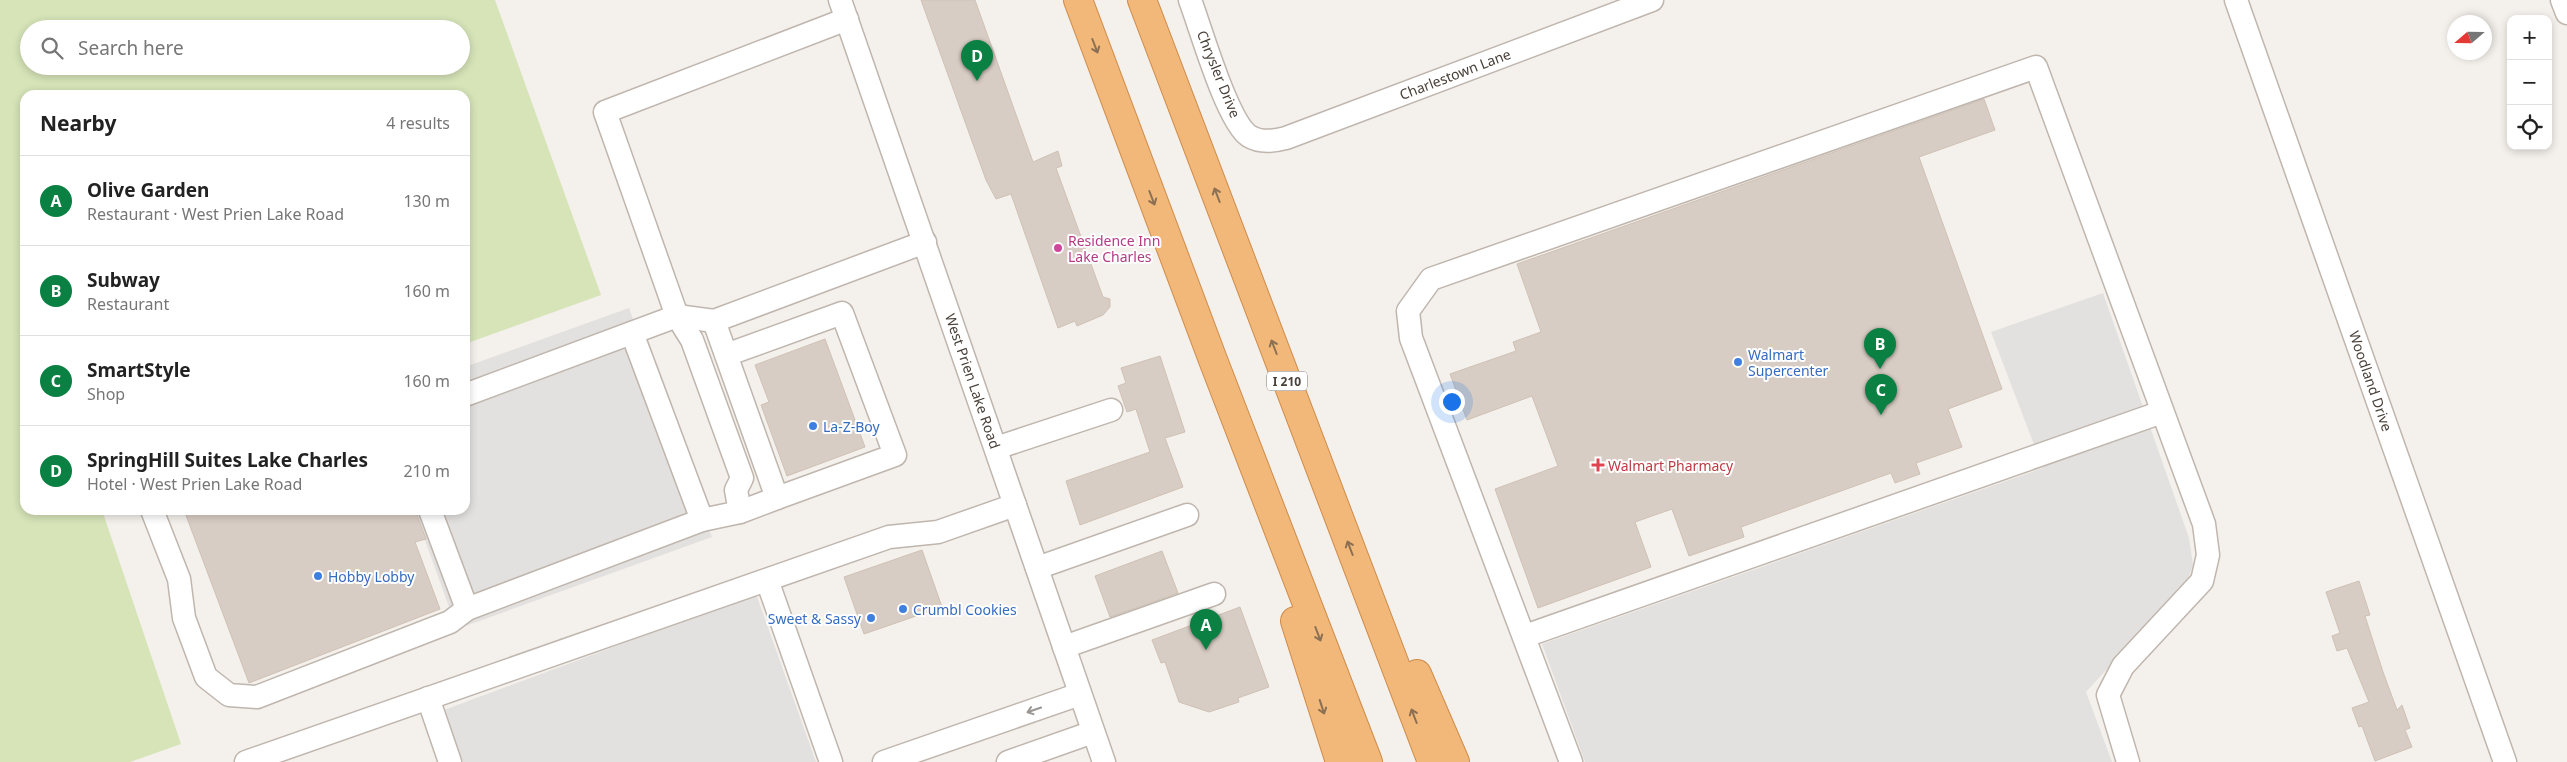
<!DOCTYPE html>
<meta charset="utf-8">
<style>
:root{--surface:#fff;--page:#f2f2f2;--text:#222;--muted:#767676;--line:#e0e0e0;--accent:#0b8043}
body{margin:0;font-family:"Noto Sans",sans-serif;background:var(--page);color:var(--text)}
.controls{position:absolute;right:15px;top:15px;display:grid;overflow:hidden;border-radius:10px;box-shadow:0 2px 8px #0003}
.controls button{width:45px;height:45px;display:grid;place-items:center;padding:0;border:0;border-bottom:1px solid var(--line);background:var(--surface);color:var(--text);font:25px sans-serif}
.compass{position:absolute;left:2447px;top:15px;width:45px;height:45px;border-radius:50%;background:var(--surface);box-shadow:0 2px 8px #0003;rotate:250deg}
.you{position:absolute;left:1451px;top:401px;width:18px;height:18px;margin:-12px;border:4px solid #fff;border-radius:50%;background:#1a73e8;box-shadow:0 0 0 8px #1a73e833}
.badge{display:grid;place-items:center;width:32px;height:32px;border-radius:50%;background:var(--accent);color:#fff;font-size:16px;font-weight:700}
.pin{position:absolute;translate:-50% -41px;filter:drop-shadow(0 1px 2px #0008)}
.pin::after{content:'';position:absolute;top:26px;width:18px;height:15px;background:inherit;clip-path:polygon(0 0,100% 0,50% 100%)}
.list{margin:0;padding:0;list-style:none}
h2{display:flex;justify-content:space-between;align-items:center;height:65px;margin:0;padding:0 20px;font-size:21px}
h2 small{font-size:16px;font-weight:400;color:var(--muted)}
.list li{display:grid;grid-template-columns:32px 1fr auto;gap:15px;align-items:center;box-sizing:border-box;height:90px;padding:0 20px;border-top:1px solid var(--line)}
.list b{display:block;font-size:19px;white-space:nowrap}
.list p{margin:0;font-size:16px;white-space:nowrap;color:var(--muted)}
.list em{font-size:16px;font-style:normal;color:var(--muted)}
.icon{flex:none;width:28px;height:28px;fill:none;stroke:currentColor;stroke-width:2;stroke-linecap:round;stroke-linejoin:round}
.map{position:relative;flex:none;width:2567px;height:762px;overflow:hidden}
.search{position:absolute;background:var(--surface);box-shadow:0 2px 8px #0003;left:20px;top:20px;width:450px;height:55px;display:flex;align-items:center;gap:12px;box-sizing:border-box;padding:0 18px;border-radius:28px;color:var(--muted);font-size:19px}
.panel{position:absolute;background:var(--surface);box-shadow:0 2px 8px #0003;left:20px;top:90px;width:450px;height:425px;border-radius:15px}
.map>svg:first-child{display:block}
</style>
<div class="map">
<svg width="2567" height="762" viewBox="0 0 2567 762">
<rect width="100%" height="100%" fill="#f4f0eb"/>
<!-- green -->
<path fill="#d6e4b8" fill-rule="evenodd" d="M 0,0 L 495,0 L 601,295 L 465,344 L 465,95 L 25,95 L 25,510 L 102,510 L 181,744 L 130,762 L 0,762 ZM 29,29 L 461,29 L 461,66 L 29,66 Z"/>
<!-- parking -->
<g fill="#e3e1df">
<polygon points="2103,293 2189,538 2193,565 2187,582 2086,692 2112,762 1585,762 1542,644 2043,468 1991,332"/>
<polygon points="629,308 712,537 457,629 414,510 465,510 465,367"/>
<polygon points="756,594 816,762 463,762 444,710"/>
</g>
<!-- building -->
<g fill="#d8cdc4" stroke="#cfc1b5">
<polygon points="921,0 975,0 1033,162 1058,151 1062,166 1056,168 1103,297 1110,299 1110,307 1103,315 1077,326 1075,321 1058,328 1011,194 996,199 986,180"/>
<polygon points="1984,99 1995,130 1919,157 2002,389 1948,409 1962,447 1916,463 1920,474 1895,483 1891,473 1741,527 1744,537 1689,556 1672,509 1635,522 1651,567 1538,608 1495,489 1558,466 1532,396 1467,420 1450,374 1516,351 1513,342 1541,332 1517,264"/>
<polygon points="825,339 865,447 787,476 761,405 769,402 755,365"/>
<polygon points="1160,356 1185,432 1165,438 1183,487 1080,525 1066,481 1150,452 1136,409 1127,412 1118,386 1126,383 1121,368"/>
<polygon points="184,510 415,510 426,539 415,542 440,609 249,683"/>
<polygon points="922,550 942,607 864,634 844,577"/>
<polygon points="1162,551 1178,593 1110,617 1095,576"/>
<polygon points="2359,581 2370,615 2365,616 2383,672 2397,710 2402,705 2410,728 2405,730 2412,747 2375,761 2362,726 2359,727 2352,708 2369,702 2347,648 2337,651 2332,636 2340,633 2326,592"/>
<polygon points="1240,607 1269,687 1238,698 1239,702 1209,712 1179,702 1165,662 1161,663 1152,640"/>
</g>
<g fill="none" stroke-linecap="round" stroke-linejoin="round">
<!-- minor casing -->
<g stroke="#bfb6ae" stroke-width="25">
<g id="minor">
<polyline points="840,0 1104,762"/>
<path d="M 1190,0 C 1201,29 1227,121 1249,136 C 1260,143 1275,141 1286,138 L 1652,0"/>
<polyline points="2236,0 2505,762"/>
<polyline points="2562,0 2567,13"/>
<polyline points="632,333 702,520"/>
<polyline points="726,355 842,313 895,455 777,498 714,321 925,242"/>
<polyline points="465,395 677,316 714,321"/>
<polyline points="996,448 1111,410"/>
<polyline points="152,510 179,579 184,618 206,677 229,695 257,697 450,622 467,609"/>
<polyline points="430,510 467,609 702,520 740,512 736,490 742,478 692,340 677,316 605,112 847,19"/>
<polyline points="740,512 777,498"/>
<polyline points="1037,568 1187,515"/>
<polyline points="767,580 831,762"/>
<polyline points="1525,636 2162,412"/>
<polyline points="1064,647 1214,594"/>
<polyline points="428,698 450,762"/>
<polyline points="246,762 889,537 938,532 1015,505"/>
<polyline points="884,762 1080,694"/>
<polyline points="1008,762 1093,732"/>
<polyline points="1571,762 1411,338 1408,311 1431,279 2036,67 2204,524 2208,555 2202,581 2123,666 2108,695 2128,762"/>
</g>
</g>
<!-- highway casing -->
<g stroke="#cf8b49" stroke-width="30">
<g id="highway">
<polyline points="1078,0 1213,360 1368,762"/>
<polyline points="1142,0 1432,762"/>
<polyline points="1295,621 1340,762"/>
<polyline points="1417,674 1455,762"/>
</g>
</g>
<!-- minor -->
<use href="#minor" stroke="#fff" stroke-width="22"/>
<!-- highway -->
<use href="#highway" stroke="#f1b879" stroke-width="28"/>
</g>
<!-- one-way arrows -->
<defs><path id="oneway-shaft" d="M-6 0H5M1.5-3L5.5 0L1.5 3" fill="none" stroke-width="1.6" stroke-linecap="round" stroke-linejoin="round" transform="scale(1.25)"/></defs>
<g stroke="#8c7053">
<use href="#oneway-shaft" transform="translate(1095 46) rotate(69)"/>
<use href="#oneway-shaft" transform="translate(1217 195) rotate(-111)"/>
<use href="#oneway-shaft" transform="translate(1152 198) rotate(69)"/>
<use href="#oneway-shaft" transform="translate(1274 347) rotate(-111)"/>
<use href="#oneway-shaft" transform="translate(1350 548) rotate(-111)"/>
<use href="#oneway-shaft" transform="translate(1318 634) rotate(69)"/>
<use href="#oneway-shaft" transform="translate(1322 707) rotate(72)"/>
<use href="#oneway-shaft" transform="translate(1414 716) rotate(-111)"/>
</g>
<use stroke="#9a9692" href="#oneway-shaft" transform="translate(1034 710) rotate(161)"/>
<!-- markers -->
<circle fill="#d1479c" stroke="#fff" stroke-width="2" cx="1058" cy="248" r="5"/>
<g fill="#3f7fe0" stroke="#fff" stroke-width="2">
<circle cx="1738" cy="362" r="5"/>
<circle cx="813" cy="426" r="5"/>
<circle cx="318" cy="576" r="5"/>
<circle cx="903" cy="609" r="5"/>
<circle cx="871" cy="618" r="5"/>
</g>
<path fill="#e0444e" stroke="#fff" stroke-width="2" d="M1595.5 457.5h5v5h5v5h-5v5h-5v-5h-5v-5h5z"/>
<g text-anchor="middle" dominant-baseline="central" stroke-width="4" stroke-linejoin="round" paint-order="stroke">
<!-- shield labels -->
<rect fill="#fff" stroke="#7f7974" stroke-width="1" x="1267" y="371.5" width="40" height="19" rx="4"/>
<g font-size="12" font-weight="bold" fill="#484039">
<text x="1287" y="381">I 210</text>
</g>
<!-- street labels -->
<g font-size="14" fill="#484039" stroke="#fff">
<text transform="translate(1219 74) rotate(68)">Chrysler Drive</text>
<text transform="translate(1455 74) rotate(-21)">Charlestown Lane</text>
<text transform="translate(973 381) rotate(71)">West Prien Lake Road</text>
<text transform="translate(2371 381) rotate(71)">Woodland Drive</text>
</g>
<!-- hotel labels -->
<g font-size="14" fill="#b23c85" stroke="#fff" text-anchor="start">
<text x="1068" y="240">Residence Inn<tspan x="1068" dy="16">Lake Charles</tspan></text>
</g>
<!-- shop labels -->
<g font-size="14" fill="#366cbe" stroke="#fff" text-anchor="start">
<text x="1748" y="354">Walmart<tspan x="1748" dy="16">Supercenter</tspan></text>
<text x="823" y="426">La-Z-Boy</text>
<text x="328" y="576">Hobby Lobby</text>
<text x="913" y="609">Crumbl Cookies</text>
<text x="861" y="618" text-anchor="end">Sweet &amp; Sassy</text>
</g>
<!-- health labels -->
<g font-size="14" fill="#be3a42" stroke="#fff" text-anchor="start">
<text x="1608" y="465">Walmart Pharmacy</text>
</g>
</g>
</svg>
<div class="controls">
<button>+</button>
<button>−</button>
<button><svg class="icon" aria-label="locate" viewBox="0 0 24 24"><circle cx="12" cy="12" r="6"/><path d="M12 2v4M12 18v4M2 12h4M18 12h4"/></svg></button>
</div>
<svg class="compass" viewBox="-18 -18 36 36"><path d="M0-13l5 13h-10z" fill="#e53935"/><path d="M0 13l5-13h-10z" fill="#767676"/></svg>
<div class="you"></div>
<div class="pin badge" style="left:1206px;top:650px">A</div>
<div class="pin badge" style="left:1880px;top:369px">B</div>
<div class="pin badge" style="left:1881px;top:415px">C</div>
<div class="pin badge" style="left:977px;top:81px">D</div>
<div class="search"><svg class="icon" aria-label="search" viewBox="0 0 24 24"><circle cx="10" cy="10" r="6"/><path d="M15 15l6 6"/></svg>Search here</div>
<section class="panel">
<h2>Nearby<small>4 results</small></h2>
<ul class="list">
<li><span class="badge">A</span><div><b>Olive Garden</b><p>Restaurant · West Prien Lake Road</p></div><em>130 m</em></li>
<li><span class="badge">B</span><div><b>Subway</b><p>Restaurant</p></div><em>160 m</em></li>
<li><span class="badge">C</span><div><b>SmartStyle</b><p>Shop</p></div><em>160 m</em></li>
<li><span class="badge">D</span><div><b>SpringHill Suites Lake Charles</b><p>Hotel · West Prien Lake Road</p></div><em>210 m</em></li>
</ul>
</section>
</div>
